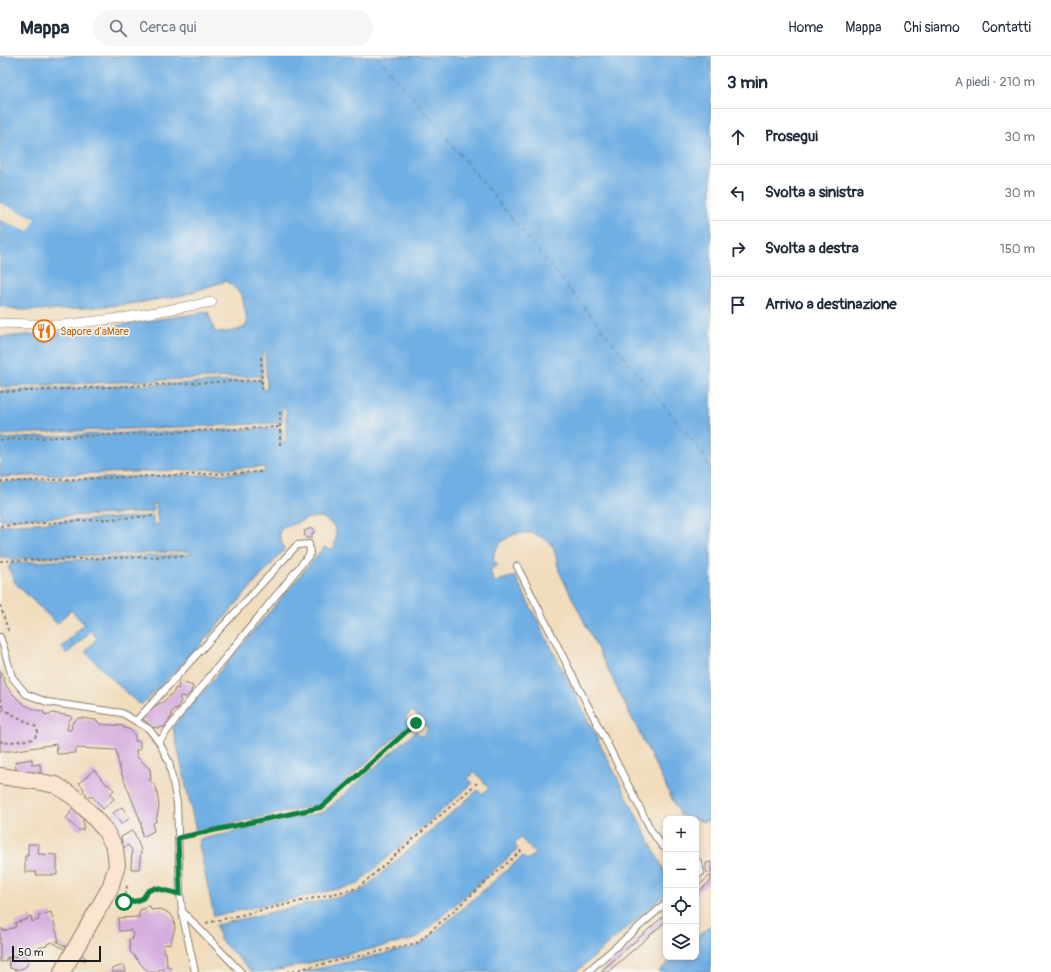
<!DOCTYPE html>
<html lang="it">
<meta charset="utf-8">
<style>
:root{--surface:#fff;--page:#f6f6f7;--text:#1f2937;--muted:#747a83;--line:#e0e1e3}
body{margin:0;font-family:Pangolin,sans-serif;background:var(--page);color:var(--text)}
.controls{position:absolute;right:12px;bottom:12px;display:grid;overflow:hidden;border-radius:8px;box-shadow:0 2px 6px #0003}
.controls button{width:36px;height:36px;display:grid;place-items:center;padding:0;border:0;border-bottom:1px solid var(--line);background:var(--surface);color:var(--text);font:20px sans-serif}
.scale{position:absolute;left:12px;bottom:10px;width:89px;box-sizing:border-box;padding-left:4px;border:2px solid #1c1c1c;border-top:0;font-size:11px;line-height:14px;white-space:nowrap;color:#1c1c1c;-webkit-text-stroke:3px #f6f6f2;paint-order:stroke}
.stop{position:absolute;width:12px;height:12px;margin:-9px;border:3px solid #0b8043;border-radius:50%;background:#fff}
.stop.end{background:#0b8043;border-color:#fff;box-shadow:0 1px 4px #0008}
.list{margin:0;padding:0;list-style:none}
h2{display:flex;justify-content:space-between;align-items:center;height:52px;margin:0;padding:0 16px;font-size:17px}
h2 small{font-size:13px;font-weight:400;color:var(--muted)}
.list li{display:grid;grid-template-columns:26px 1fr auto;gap:12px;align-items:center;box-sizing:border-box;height:56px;padding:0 16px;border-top:1px solid var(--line)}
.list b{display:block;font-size:15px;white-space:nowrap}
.list em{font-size:13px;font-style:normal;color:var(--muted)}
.icon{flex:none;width:22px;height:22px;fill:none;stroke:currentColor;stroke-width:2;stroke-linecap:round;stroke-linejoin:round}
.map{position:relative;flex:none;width:711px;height:916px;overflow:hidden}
header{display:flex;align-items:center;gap:24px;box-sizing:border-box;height:56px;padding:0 20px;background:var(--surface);border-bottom:1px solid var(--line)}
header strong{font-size:19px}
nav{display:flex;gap:22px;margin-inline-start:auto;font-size:14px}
.search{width:280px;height:36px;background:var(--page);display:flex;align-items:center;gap:10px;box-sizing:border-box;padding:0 14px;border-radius:22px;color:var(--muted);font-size:15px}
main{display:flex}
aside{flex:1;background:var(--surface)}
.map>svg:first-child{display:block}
</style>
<header>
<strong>Mappa</strong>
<div class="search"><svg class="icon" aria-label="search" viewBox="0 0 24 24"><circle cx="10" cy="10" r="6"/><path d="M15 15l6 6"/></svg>Cerca qui</div>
<nav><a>Home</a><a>Mappa</a><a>Chi siamo</a><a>Contatti</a></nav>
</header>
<main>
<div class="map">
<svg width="711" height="916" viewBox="0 0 711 916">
<rect width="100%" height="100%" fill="#f6f6f2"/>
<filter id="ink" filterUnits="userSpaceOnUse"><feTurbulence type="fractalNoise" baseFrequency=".025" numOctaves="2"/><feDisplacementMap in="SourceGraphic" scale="8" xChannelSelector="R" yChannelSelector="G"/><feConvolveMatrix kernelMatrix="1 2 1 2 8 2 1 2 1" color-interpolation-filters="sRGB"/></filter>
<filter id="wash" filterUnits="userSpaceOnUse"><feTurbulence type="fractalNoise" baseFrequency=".012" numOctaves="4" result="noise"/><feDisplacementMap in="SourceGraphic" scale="16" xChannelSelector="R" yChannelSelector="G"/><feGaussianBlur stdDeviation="0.9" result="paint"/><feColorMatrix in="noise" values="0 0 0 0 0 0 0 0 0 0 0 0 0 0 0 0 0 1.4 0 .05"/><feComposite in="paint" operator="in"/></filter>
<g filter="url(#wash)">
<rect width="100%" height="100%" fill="#f1dcbc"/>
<!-- water -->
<g fill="#6fafe3" stroke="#466680">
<path d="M 0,0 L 711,0 L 711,764 L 704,766 L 680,759 L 559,515 C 557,506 556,493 549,486 C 544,482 536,478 529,477 C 514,474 490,489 494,506 L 498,508 L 490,515 L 494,526 L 515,520 L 666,818 L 666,838 L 576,916 L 303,916 L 419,890 L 523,800 L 527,804 L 535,798 L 521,782 L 514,788 L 518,793 L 416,883 L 269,916 L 252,916 L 220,884 L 216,869 L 360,836 L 478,734 L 482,738 L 489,732 L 475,716 L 468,722 L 473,727 L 356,829 L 214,860 L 198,784 L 324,756 L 416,675 L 421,680 L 428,673 L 413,655 L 405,662 L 410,668 L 319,749 L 196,775 L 173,671 L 324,491 C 327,492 331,494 333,492 C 335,491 335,488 335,486 C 337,477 336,470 328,465 C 325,463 323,461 319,461 C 306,461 293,469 281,473 L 279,477 L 284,494 L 188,603 L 142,648 L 137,647 L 85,596 L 97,582 L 91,575 L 67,598 L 61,592 L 84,568 L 71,554 L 57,568 L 15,527 L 8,511 L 10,511 L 10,508 L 12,507 L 191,498 L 191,495 L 16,503 L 15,504 L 10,504 L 10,501 L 0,501 L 0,469 L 153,460 L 153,469 L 158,469 L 156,447 L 153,448 L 153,456 L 0,464 L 0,426 L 265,416 L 265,411 L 0,421 L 0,383 L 76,379 L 282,372 L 282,387 L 286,387 L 286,352 L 282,353 L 282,367 L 76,375 L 0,379 L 0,335 L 190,327 L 259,324 L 260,323 L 262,323 L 263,334 L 267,333 L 265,296 L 262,296 L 262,320 L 260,321 L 259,320 L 0,331 L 0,281 L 80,275 L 208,256 L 215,276 L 227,276 L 238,274 L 245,271 L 247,266 L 242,239 L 229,227 L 225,225 L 184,239 L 130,248 L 63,254 L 21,254 L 0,250 L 0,164 L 27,175 L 34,162 L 0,148 Z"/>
<polygon points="711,869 711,916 658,916 675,901 696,901 696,882"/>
</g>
<!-- pier -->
<polygon fill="#f1dcbc" points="0,147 35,162 29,176 0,164 1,162 27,173 31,163 0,150"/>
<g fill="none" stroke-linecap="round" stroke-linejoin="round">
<!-- ferry -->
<polyline stroke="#3d576c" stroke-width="1" stroke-dasharray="5 4" stroke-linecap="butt" points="377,0 432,64 700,394 711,413"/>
</g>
<g id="blocks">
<!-- building -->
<g fill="#d6aede">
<polygon points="311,472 313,472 315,476 312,477 312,480 311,482 306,482 304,479 305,477 304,475"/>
<polygon points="0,614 6,629 10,635 20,645 25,649 36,654 43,655 44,658 50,659 52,657 71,660 72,662 69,664 67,674 71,674 72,668 75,664 78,662 81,662 96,664 96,665 98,666 100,668 123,670 124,672 129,673 133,676 135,680 135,685 140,685 140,694 136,694 137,701 150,713 151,723 149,724 156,730 159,750 156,766 154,766 153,770 154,775 142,781 141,766 120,714 116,694 76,692 76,697 57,698 56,688 11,695 0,695"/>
<polygon points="182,626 193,630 191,636 186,641 180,640 179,643 181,644 178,652 174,653 171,657 172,660 164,671 158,672 152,671 143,663 150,653 164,645 174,636 175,632 178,633 179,627"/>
<polygon points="32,703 32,709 40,708 41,717 16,714 15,706"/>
<polygon points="94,714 107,729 108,728 114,734 110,738 114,743 103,753 92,740 90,742 83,734 84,733 79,727"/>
<polygon points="122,751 130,762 121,768 113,757"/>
<polygon points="73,752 84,764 82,765 84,767 83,774 78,774 66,762 70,758 70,755"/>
<polygon points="133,774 141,794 139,813 131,813 132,794 128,789 123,792 121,781"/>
<polygon points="28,788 39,788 38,798 57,799 57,819 36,819 36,816 25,816 25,800 28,800"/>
<polygon points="711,806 711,817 707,817 706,813 706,807"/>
<polygon points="711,819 711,825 696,838 696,832"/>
<polygon points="148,850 150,850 151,854 161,853 167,856 171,859 174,863 175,872 171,886 170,888 163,889 164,896 166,896 167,910 170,911 171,913 170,916 165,916 163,913 158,914 157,916 149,916 148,914 145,913 130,895 129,883 133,883 132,874 119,875 118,862 139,861 139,857 141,853 145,853 146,851"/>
<polygon points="51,856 59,885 56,885 86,902 85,905 52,886 47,888 47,890 33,893 34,896 26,898 28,907 26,910 24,912 16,914 10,912 8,902 23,899 23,898 6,902 6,905 0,906 0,873 3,873 3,875 16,871 15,867 28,863 28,861 31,860 32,866 39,864 38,860"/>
<polygon points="666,858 666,865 608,916 600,916"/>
<polygon points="124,909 126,916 112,916 111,913"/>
</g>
</g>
</g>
<g filter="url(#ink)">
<use href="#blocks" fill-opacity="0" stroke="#867c6c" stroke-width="1"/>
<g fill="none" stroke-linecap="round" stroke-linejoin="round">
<!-- service casing -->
<g stroke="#867c6c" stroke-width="8">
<g id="service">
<polyline points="517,510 651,774 662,790 666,791"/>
<polyline points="0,581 3,589 12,621 26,638 47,646 122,657 149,673 159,686 169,706 177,747 180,838 183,861 195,916"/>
<polyline points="136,665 297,489 309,488 310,498 184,652 159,686"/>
<polyline points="696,805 698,806 701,816 696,821"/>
<polyline points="182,855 241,916"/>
<polyline points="587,916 666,847"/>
</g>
</g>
<!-- pedestrian casing -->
<g stroke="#867c6c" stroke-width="10">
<polyline id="pedestrian" points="0,267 61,269 122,262 212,246"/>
</g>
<!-- secondary casing -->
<g stroke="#867c6c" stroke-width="18">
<polyline id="secondary" points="0,720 35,725 56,729 74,741 90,757 105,774 115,792 117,809 110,832 62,916"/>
</g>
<!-- path -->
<g stroke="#867c6c" stroke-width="2" stroke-dasharray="3 3" stroke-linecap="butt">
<polyline points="261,301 262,336"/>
<polyline points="0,336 262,324"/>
<polyline points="280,356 280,390"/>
<polyline points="0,384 280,371"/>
<polyline points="0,426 262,416"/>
<polyline points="0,470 154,460"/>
<polyline points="0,505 186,500"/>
<polyline points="0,549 8,574 7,575"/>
<polyline points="0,643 1,645 3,653 0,657"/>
<polyline points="0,685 4,687 34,683 38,676 36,671 3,653"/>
<polyline points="186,780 322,751 416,667"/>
<polyline points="126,830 127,831 124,846 137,845 143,842 148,835 155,833 171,836"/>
<polyline points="206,867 358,832 477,727"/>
<polyline points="287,916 417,887 523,793"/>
</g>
<!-- service -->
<use href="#service" stroke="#fff" stroke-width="6"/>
<!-- pedestrian -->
<use href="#pedestrian" stroke="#fff" stroke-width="9"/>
<!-- secondary -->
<use href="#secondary" stroke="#fce5cf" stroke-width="16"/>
</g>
</g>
<g fill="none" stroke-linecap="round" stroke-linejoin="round" filter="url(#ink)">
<!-- route -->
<polyline stroke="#0b8043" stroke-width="5" points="124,846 137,845 143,842 148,835 155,832 180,838 178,782 322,751 416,667"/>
</g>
<!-- icons -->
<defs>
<g id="restaurant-ring" transform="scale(1.15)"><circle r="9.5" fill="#f6f6f2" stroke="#e8710a" stroke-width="1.5"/><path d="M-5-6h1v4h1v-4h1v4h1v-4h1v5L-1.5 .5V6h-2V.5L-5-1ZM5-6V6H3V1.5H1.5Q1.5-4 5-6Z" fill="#e8710a"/></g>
</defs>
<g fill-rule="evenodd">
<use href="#restaurant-ring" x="44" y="275"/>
</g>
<g text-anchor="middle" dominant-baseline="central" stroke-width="3" stroke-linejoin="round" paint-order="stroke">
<!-- food labels -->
<g font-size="11" fill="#c56008" stroke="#f6f6f2" text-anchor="start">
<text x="60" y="275">Sapore d’aMare</text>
</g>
</g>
</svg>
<div class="controls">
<button>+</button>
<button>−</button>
<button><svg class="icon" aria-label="locate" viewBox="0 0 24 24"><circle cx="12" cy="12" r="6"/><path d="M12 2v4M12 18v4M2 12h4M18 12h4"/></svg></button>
<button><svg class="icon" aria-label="layers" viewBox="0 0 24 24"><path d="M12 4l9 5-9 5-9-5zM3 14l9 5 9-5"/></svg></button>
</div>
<div class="scale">50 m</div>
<div class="stop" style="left:124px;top:846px"></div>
<div class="stop end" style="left:416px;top:667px"></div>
</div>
<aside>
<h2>3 min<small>A piedi · 210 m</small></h2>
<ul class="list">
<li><svg class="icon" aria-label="ahead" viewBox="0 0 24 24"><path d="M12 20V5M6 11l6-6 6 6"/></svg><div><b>Prosegui</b></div><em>30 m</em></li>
<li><svg class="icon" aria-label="left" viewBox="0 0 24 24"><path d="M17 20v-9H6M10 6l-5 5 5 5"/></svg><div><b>Svolta a sinistra</b></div><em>30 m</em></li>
<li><svg class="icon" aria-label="right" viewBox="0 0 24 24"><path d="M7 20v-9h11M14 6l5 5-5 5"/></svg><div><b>Svolta a destra</b></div><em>150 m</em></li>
<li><svg class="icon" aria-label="arrive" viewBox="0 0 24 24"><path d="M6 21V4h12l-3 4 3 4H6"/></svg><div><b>Arrivo a destinazione</b></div></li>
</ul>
</aside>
</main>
